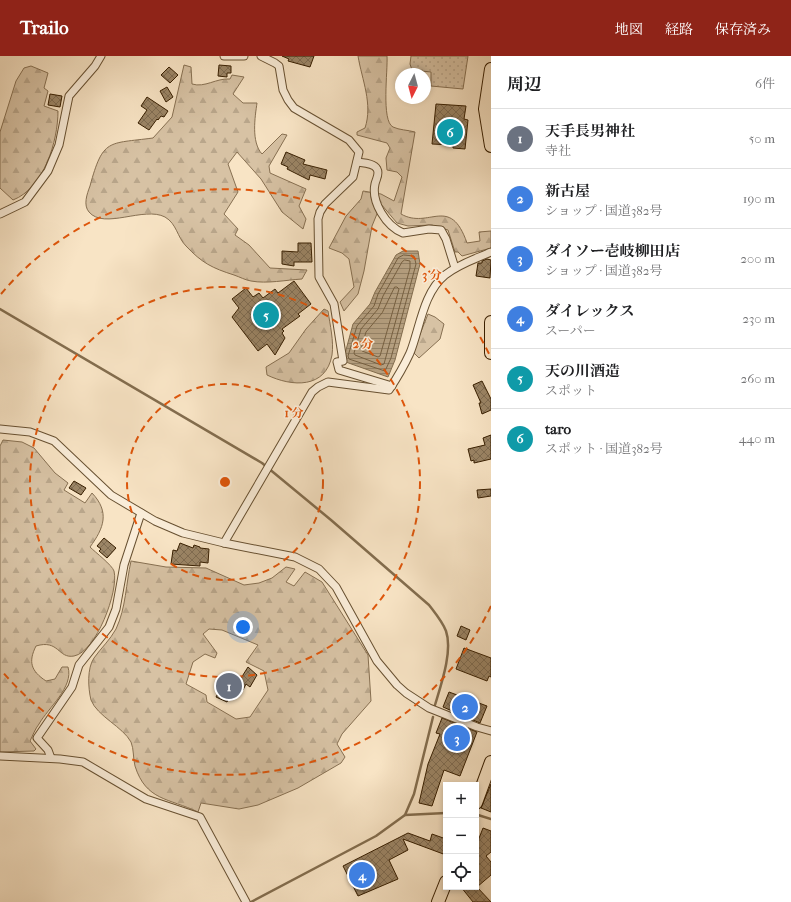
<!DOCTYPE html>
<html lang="ja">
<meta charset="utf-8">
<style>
:root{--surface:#fff;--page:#f6f6f6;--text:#202124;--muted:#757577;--line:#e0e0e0;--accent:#8f2418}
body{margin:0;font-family:"IM FELL French Canon","Noto Serif JP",serif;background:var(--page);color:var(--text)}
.controls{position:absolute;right:12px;bottom:12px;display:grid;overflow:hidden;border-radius:0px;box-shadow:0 2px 6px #0003}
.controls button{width:36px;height:36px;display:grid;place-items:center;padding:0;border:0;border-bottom:1px solid var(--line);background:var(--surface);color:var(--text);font:20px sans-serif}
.compass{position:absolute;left:395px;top:12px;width:36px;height:36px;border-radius:50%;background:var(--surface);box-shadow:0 2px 6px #0003;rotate:186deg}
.you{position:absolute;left:243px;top:571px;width:14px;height:14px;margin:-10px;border:3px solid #fff;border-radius:50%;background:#1a73e8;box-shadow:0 0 0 6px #1a73e833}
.badge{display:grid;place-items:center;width:26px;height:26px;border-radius:50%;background:var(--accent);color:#fff;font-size:13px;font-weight:700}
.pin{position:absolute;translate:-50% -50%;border:2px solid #fff;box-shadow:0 1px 4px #0006}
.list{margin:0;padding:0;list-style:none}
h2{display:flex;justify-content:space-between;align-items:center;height:52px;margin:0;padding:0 16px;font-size:17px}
h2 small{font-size:13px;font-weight:400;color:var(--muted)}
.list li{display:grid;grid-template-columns:26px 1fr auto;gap:12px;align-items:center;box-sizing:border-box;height:60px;padding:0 16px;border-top:1px solid var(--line)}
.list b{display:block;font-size:15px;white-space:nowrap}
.list p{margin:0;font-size:13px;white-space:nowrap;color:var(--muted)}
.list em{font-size:13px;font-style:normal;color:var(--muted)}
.icon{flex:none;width:22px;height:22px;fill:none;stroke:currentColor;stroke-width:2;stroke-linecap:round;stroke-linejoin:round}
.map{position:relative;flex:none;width:491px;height:846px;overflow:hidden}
header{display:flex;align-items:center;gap:24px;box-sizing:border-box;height:56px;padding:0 20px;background:var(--accent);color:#fff}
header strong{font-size:19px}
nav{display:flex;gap:22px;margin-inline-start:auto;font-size:14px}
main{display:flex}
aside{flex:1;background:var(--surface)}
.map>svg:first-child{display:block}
</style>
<header>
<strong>Trailo</strong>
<nav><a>地図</a><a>経路</a><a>保存済み</a></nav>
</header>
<main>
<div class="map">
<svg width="491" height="846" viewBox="0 0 491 846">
<defs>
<pattern id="grass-dots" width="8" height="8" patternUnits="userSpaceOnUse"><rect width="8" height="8" fill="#d7c2a4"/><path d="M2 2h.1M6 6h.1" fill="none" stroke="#b9a68b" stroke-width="1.8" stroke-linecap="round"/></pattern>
<pattern id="forest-firs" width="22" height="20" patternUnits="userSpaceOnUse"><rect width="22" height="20" fill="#d7c2a4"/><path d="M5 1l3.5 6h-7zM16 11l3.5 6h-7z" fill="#b9a68b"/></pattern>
<pattern id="water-rules" width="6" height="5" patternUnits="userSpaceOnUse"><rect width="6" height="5" fill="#b6a182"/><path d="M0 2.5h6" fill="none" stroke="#958368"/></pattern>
<pattern id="building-cross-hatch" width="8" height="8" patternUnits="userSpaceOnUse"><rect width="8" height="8" fill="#9b8566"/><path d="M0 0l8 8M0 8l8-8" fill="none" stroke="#7f6c52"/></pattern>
</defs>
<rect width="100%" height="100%" fill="#f8e4c5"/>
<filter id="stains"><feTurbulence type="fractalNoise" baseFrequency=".005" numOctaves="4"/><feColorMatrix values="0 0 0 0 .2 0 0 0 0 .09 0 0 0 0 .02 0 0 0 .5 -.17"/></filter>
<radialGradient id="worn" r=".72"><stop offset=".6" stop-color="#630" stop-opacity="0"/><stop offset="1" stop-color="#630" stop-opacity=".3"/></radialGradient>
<!-- grass -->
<polygon fill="url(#grass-dots)" stroke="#877052" points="411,0 468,0 463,33 431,30 431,16 412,14 410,8"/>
<!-- forest -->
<g fill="url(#forest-firs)" stroke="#877052" fill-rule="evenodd">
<path d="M 358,0 L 387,0 C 388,14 381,65 393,71 C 399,74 408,74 415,76 L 401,158 C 429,174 450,138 467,187 L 480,185 L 479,176 L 491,175 L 491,192 L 462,200 L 458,196 L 455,196 L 448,174 L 432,169 L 408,170 L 397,167 L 381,148 L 372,170 L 364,215 L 358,238 L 344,255 L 340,246 L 354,231 L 349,203 L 342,197 L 329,192 L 346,160 L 361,143 L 363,135 L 381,138 L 394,145 L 402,121 L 397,116 L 387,114 L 386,102 L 390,92 L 387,87 L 357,79 L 357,76 L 365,72 C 373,48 362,24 358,0 Z"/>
<path d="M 184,9 L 191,11 L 192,28 C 205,32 216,22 230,23 L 232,19 L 244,21 L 233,38 L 243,47 L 257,47 C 255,61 251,86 262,98 L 282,78 L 287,79 L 269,110 L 270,117 L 306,133 L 299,150 L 306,163 L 303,173 L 282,156 L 261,123 L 237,96 L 228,108 L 238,136 L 224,158 L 238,173 L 235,179 L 249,189 L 270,212 L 307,214 L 302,223 C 286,224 267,228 251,225 C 245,224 240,221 234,219 C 212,212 202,207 186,190 C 177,181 177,168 165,161 C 144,150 104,174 89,156 C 83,149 87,138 90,130 C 103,82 108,88 153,82 L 172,61 Z"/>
<path d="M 31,10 L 48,17 L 44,32 L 48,35 L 44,50 L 58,55 C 58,85 44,132 13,144 L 0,132 L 0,76 L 16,25 L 24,12 Z"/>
<path d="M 324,253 L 328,255 C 330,269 334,285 332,299 C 326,333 292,331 267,319 L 266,311 L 289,297 L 306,273 Z"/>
<polygon points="428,258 435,261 444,268 440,283 419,302 413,296"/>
<path d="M 3,384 L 22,386 L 34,392 L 55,417 L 68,427 L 64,434 L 85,447 L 92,437 C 110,456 104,472 90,491 C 95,496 112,509 114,515 C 119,535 96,596 74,600 C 58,603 59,583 36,590 C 28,606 31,615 46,625 L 55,623 L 62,611 L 68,611 C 74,631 48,652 39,668 C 35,673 33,679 30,685 L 36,693 L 34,695 L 0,696 L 0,390 Z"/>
<path d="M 131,505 L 166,511 L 206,512 L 244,529 L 259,527 L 272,522 L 286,511 L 295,513 L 286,526 L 294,530 L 305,516 L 322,526 L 368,599 L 371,645 L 342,678 L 337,688 L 345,701 L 341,707 L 298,732 L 258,749 L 239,753 L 201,747 L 198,756 C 169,742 146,745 135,710 C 133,703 134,693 131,686 C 123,671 97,660 91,644 C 88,632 87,612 94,602 C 101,592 110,584 116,573 C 126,552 126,527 131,505 ZM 209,573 L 222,574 L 258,589 L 246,606 L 264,615 L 268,634 L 250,661 L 236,663 L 207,646 L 206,639 L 186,628 L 193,606 L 205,598 L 215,602 L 217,597 L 203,578 Z"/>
</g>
<!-- water -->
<polygon fill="url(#water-rules)" stroke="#836d4e" points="403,195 418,195 420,208 395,304 388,321 343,305 353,268 370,248 375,236 396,199"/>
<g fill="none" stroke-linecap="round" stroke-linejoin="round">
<!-- shore -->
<g stroke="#766041" stroke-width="1">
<polygon points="404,199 414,200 416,208 391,302 385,315 349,303 348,300 357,270 374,250 378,238 398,202"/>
<polygon points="405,204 410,205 410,212 384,308 381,309 355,299 354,297 361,273 378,253 383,240 402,206"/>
<polygon points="395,231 397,231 399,233 380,300 378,301 362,295 361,293 366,276 382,257"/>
</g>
<!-- stream -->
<g stroke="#836d4e" stroke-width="2.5">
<path d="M 0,253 L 262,407 L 331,464 L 429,549 C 435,557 442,565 446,575 C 453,595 441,629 435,649"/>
<polyline points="405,759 414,738 433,661"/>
<polyline points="478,759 491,763"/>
<polyline points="251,846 376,780 405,759 446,757"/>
</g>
</g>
<!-- building -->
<g fill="url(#building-cross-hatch)" stroke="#371e00">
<polygon points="282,0 314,0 310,11 288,5 289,3"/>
<polygon points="219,9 231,10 231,17 227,17 227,21 218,20"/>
<polygon points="169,11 178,19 170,27 161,19"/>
<polygon points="167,31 173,41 166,46 160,35"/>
<polygon points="50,38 62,40 60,51 48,49"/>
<polygon points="147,41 168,55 164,61 161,60 158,64 157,63 149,74 138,67 147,54 141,50"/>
<polygon points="436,48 466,50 464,63 468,64 465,93 453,92 453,89 432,88"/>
<polygon points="286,96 305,104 303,108 327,114 325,123 310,119 309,124 287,113 288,111 281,108"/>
<polygon points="298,187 311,187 312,206 294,206 294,210 282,208 282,195 298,196"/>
<polygon points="487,203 491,204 490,222 476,220 478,207 482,207 482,205"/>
<polygon points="294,225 311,248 298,258 300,260 282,273 284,275 282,277 285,282 275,299 267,288 258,295 232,261 239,252 232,243 246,232 253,241 259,237 263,242 275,233 278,237"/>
<polygon points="482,325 491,343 491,354 482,358 479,347 481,347 473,329"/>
<polygon points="491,379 491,403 474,407 474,404 471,405 468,393 485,389 483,382"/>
<polygon points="74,425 86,432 81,439 69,432"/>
<polygon points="491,433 491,440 478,442 477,434"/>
<polygon points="104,482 116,492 107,502 99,495 101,493 97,490"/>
<polygon points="180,487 193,492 194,489 200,491 200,492 209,493 208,507 200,506 200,510 171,508 173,494 177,495"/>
<polygon points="461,570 470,574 466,584 457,580"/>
<polygon points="464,592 491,602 491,621 489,620 487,625 456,613"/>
<polygon points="248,611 257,619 250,631 246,628 243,634 236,630"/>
<polygon points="226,623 236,628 227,646 216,641"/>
<polygon points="449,636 487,650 480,667 443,651"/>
<polygon points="442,662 477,676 460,720 444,714 432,750 419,747 428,708 440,678 436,677"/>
<polygon points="491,728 491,756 481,752"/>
<polygon points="483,772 491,775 491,796 486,800 491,806 491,819 477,831 491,846 473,846 461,831 476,831 476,790"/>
<polygon points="408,777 430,785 432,778 446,783 446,799 403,783 408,794 389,804 398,823 358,840 343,810"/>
</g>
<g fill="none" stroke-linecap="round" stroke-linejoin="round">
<!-- minor casing -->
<g stroke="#675031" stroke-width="9">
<g id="minor">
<polyline points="224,0 244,0"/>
<polyline points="261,0 275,7 279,10 283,34 288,44 294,52 349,84 359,96 353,121 325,148 320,156 318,163 319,221 334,248 343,305 337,306 339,314 392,330"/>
<path d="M 357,106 C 363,107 374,107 377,113 C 380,118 376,123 375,128 C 371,146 386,170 403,177 L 429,173 L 441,174 L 446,183 L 455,212"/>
<polyline points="0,158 25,146 48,115 59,89 69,40 95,10 101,0"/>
<polyline points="0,373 30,376 54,385 111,439 155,465 183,477 224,487 295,501 319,513 336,531 377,605 397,629 406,637 429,652 477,671 491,675"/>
<path d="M 224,487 L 312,336 L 318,331 L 328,326 L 389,334 C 397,322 404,310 410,297 C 420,272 423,237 445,219 C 459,208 475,203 491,196"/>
<polyline points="0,700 60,703 83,706 146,743 200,761 246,846"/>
<polyline points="51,702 48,694 37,682 72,631 79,609 109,571 116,553 124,509 141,457"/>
</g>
</g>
<!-- trunk casing -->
<g stroke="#371e00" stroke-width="14">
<g id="trunk">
<polyline points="491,13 485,53 491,90"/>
<polyline points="491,266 491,297"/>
<polyline points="476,747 491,706"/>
<polyline points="438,846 446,826"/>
</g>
</g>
<!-- minor -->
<use href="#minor" stroke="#faedd9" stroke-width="7"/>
<!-- trunk -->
<use href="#trunk" stroke="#f8e4c5" stroke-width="12"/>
</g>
<!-- distance rings -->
<g fill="none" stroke="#df560b" stroke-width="2" stroke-dasharray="7 5">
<circle cx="225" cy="426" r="98"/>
<circle cx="225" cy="426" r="195"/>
<path d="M491 550A293 293 0 0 1 1 614M1 238A293 293 0 0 1 491 302"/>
</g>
<circle cx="225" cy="426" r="6" fill="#df560b" stroke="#faedd9" stroke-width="2"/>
<g font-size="12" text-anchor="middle" font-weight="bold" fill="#df560b" stroke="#faedd9" stroke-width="3" stroke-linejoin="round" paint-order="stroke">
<text x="432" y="223">3 分</text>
<text x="363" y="292">2 分</text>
<text x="294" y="361">1 分</text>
</g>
<rect width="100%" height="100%" filter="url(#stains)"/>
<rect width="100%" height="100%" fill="url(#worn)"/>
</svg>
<div class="controls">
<button>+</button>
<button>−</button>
<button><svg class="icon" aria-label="locate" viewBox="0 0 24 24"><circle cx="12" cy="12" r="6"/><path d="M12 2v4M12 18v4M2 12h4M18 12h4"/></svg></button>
</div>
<svg class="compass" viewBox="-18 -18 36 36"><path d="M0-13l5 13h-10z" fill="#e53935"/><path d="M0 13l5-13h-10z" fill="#757577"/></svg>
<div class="you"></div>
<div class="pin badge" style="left:229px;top:630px;background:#6b7280">1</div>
<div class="pin badge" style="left:465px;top:651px;background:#3f7fe0">2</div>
<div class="pin badge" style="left:457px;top:682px;background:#3f7fe0">3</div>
<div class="pin badge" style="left:362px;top:819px;background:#3f7fe0">4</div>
<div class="pin badge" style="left:266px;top:259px;background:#0f9aa8">5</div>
<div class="pin badge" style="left:450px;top:76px;background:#0f9aa8">6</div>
</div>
<aside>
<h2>周辺<small>6件</small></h2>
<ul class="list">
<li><span class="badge" style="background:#6b7280">1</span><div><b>天手長男神社</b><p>寺社</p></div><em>50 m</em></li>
<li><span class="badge" style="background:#3f7fe0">2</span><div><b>新古屋</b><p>ショップ · 国道382号</p></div><em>190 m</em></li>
<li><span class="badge" style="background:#3f7fe0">3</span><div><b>ダイソー壱岐柳田店</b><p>ショップ · 国道382号</p></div><em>200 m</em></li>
<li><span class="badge" style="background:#3f7fe0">4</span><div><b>ダイレックス</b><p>スーパー</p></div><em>230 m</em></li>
<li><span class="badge" style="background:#0f9aa8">5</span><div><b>天の川酒造</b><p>スポット</p></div><em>260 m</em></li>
<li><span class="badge" style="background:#0f9aa8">6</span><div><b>taro</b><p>スポット · 国道382号</p></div><em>440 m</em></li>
</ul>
</aside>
</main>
